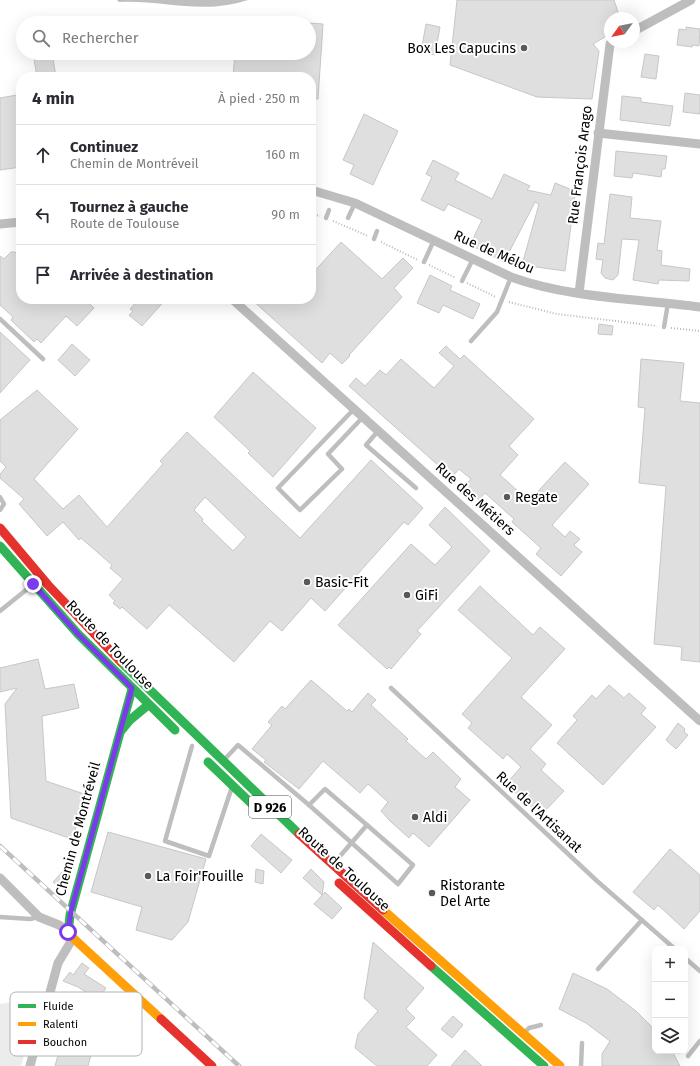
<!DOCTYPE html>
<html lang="fr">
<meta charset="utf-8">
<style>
:root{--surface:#fff;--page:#f7f7f7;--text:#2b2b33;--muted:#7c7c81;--line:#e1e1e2}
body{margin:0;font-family:"Fira Sans",sans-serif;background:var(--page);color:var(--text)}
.controls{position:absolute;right:12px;bottom:12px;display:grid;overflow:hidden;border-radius:8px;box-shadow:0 4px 16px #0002}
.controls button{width:36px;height:36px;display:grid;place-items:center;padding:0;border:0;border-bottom:1px solid var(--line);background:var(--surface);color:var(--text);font:20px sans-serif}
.compass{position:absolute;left:604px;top:12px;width:36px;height:36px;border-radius:50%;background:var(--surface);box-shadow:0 4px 16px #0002;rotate:237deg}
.stop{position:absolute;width:12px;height:12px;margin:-9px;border:3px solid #7c3aed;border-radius:50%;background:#fff}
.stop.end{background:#7c3aed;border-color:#fff;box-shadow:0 1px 4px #0008}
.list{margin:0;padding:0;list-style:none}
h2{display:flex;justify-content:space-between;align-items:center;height:52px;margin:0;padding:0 16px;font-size:17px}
h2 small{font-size:13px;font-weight:400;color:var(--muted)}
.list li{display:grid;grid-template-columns:26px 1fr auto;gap:12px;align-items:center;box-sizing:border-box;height:60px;padding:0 16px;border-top:1px solid var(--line)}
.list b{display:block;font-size:15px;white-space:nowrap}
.list p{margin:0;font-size:13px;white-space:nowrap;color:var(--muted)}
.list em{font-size:13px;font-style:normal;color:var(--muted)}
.icon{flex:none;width:22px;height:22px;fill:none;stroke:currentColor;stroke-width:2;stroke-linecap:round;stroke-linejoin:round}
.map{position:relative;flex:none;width:700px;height:1066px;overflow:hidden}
.search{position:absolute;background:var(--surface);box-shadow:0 4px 16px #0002;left:16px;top:16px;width:300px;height:44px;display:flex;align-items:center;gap:10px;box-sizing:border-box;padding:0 14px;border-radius:22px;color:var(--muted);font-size:15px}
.panel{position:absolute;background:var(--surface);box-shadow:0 4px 16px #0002;left:16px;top:72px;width:300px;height:232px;border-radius:16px}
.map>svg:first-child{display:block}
</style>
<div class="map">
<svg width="700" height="1066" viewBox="0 0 700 1066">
<rect width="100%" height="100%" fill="#fff"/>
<!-- green -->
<polygon fill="#ececec" points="11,1002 37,1008 21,1066 0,1066 0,1004"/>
<!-- water -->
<path fill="#bfbfbf" d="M 117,0 L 248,0 C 241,2 234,4 227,5 C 191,11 155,0 119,2 Z"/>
<!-- building -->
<g fill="#dfdfdf" stroke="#c7c7c7" fill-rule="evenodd">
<polygon points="457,0 614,0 620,18 610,18 610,34 593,44 599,51 592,99 537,97 450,65"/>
<polygon points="309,23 323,24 318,99 311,99 311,77 233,77 235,53 309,53"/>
<polygon points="426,24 440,27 435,55 421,52"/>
<polygon points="686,27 700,29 699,46 693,45 692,47 677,45 679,29 686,30"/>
<polygon points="33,53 52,53 56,77 37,77"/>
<polygon points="645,54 659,56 656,79 641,77"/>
<polygon points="685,93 700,95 700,114 683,112"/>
<polygon points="17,95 19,108 21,108 21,167 0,170 0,98"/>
<polygon points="622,96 641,98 641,102 673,106 670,126 620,120"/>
<polygon points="364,114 398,131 373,185 350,174 354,165 343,160"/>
<polygon points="616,151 667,156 665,169 662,169 661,177 633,173 632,178 614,176"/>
<polygon points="433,160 459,173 455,180 492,199 504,174 530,186 527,190 551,195 555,183 570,189 569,192 575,195 565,271 522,265 539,204 535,202 504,262 470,245 482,220 448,204 444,211 421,200 432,177 426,174"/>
<polygon points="610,194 632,197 630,218 661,221 657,250 662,251 661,265 690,269 689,281 659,280 658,284 633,280 639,240 622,239 618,275 613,280 605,278 601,273 603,260 596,259 598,243 604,244"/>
<polygon points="341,242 382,279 403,258 413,268 394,288 402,297 349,355 350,356 342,364 330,353 322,363 251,299 311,299 311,275"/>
<polygon points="11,252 15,252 21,257 21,299 84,299 94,308 77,326 66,316 41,343 37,339 34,342 11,320 13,317 0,305 0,256 4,259"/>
<polygon points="430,275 452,286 450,290 480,304 473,319 443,305 439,313 417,303"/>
<polygon points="139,299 166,299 142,326 129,315 133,311 130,309"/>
<polygon points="599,324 613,326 612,335 598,334"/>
<polygon points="0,332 30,360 0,393"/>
<polygon points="72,344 90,360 75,376 58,360"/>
<polygon points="446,346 460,359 464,355 534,419 509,446 518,455 500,475 529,501 565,462 589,484 552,525 565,537 570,531 580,539 574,545 582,552 561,576 536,554 541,548 512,522 514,519 485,493 479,500 464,486 471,479 459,469 453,476 442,467 440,467 349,386 356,378 365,386 380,370 386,375 401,359 434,388 454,366 439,353"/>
<polygon points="641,359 684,363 680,401 700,403 700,662 681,660 682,647 654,644 666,486 639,483 645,408 638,407"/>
<polygon points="253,372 316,428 273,477 248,453 250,451 214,417"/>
<path d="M 37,390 L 78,429 L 34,479 L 63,509 L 79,495 L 107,527 L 163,464 L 160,461 L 187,432 L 300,538 L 371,460 L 423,508 L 408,525 L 404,522 L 325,611 L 311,598 L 282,631 L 270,621 L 234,662 L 169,605 L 147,629 L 122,607 L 120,609 L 113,603 L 115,601 L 109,595 L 123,579 L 110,568 L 112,565 L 81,538 L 79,540 L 63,522 L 47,536 L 19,504 L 24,499 L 0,478 L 0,474 L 6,467 L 0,461 L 0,420 ZM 205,497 L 246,537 L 233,551 L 202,521 L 203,519 L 194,510 Z"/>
<polygon points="445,507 490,551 417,631 421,634 391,669 389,667 387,669 338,625 411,544 435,565 452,547 429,525"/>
<polygon points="480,586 533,635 540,627 565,649 521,697 552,725 530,749 546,764 541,770 564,791 541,815 506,784 521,767 507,754 503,759 468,728 472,723 462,714 512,658 458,610"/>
<polygon points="38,659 45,689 74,684 79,708 42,716 46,781 87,795 72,839 11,818 5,704 17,688 0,692 0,668"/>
<polygon points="311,680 347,711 349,709 352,712 368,693 376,700 371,705 408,739 406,741 426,759 433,752 461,779 455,787 470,800 429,847 413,833 409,838 390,821 381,811 388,802 368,784 360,793 323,761 299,789 264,762 266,760 252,749 272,725 268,722 282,706 285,709"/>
<polygon points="609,685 624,698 629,693 646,708 641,714 656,727 603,785 557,743 577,720 573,716 592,695 596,699"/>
<polygon points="678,723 685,729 684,732 688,735 676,749 666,740"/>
<polygon points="108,832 206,859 188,922 172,940 136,930 142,907 91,892"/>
<polygon points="261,834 292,860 281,873 251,846"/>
<polygon points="670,849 700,875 700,911 684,929 658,905 654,910 633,892"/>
<polygon points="256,869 264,871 263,884 255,882"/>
<polygon points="311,869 324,882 322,895 303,878"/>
<polygon points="63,871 69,877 59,888 53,882"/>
<polygon points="325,892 342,908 332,919 314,904"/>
<polygon points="373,942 424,988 406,1009 415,1018 406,1027 437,1055 427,1066 377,1066 355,1048 358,1034 378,1011 364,998"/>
<polygon points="82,963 89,968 84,974 106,988 98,1000 78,987 63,981 70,972 73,975"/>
<polygon points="573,973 607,989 636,1011 655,1030 655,1051 672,1051 680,1066 602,1066 602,1054 610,1041 586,1023 559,1009"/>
<polygon points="71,1009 101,1018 88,1066 55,1066"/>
<polygon points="453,1016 463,1025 452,1038 441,1029"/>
<polygon points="465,1050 482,1066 451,1066"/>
</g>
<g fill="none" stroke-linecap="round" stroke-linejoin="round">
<!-- path -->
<g stroke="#b9b9b9" stroke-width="2" stroke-dasharray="1 2" stroke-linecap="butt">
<polyline points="311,214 320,216"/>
<polyline points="333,221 368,236"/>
<polyline points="381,242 418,260"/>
<polyline points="429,265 456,278"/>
<polyline points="467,283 496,297"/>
<polyline points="509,302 557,314 657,326"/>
<polyline points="671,328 700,331"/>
</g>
<!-- lane -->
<g stroke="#bebebe" stroke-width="4.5">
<polyline points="326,218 329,210"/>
<polyline points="348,218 355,203"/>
<polyline points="374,239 377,231"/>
<polyline points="424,262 434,240"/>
<polyline points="462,281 473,259"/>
<polyline points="0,319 43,359"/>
<polyline points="664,327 668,303"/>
<polyline points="471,341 497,312 511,277"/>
<polyline points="354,409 278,488 300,510 342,469 328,454 363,417"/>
<polyline points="378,431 366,445 416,488"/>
<polyline points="0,497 4,504 0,510"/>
<polyline points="0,611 31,586"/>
<polyline points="391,688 597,881 675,949"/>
<polyline points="192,746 165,841 209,856 232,787"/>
<polyline points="224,760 238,745 309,805 325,789 367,825"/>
<polyline points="309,805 398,884 413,865 367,825 334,863"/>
<polyline points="0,917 30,919 39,917"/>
<polyline points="685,958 700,971"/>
<polyline points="598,969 642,920"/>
<polyline points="524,1033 529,1028 541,1025"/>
<polyline points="688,1056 700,1041"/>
<polyline points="581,1066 582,1043"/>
</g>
<!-- street -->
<g stroke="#bebebe" stroke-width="9">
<polyline points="634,31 691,0"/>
<polyline points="598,133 700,144"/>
<path d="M 311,190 L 355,203 L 511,277 C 568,298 639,299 700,307"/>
<polyline points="0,224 21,222"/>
<polyline points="579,293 610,44 613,42"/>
<polyline points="232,299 700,721"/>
<polyline points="0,878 39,917 59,925 69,932"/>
<polyline points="30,1066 58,963 73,938"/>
</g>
<!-- fast -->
<g stroke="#30b455" stroke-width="9">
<polyline points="0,546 78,634 175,730"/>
<polyline points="121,662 299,834"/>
<polyline points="121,731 130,720 148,705"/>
<polyline points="208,762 253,805"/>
<polyline points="70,932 69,925 70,915 132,689"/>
<polyline points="431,966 544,1066"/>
</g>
<!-- slow -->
<g stroke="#ff9f0a" stroke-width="9">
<polyline points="383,910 560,1066"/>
<polyline points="70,932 73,938 161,1019"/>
</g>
<!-- jam -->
<g stroke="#e5322d" stroke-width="9">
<polyline points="0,528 48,585 121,662"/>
<polyline points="299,834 383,910"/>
<polyline points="339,883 431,966"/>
<polyline points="161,1019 212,1066"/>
</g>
<!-- rail casing -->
<g stroke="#bebebe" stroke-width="4.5">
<polyline id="rail" points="0,846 239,1066"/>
</g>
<!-- rail -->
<use href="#rail" stroke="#fff" stroke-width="3" stroke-dasharray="9" stroke-linecap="butt"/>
</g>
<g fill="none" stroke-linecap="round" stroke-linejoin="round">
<!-- route -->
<polyline stroke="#7c3aed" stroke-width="5" points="33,584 78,634 132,688 71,911 68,932"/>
</g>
<!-- markers -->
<g fill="#595959" stroke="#fff" stroke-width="1.5">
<circle cx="524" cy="48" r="4"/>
<circle cx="507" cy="497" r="4"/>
<circle cx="307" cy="582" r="4"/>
<circle cx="407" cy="595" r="4"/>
<circle cx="415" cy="817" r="4"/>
<circle cx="148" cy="876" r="4"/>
<circle cx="432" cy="893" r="4"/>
</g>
<g text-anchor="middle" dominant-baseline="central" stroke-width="4" stroke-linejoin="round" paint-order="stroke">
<!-- shield labels -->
<rect fill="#fff" stroke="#4c4c4c" stroke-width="1" x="249" y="796" width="42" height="22" rx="3"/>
<g font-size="13" font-weight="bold" fill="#000">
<text x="270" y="807">D 926</text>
</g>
<!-- poi labels -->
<g font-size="14" fill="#000" stroke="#fff" text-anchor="start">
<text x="516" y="48" text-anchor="end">Box Les Capucins</text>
<text x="515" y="497">Regate</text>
<text x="315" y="582">Basic-Fit</text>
<text x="415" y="595">GiFi</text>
<text x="423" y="817">Aldi</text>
<text x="156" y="876">La Foir'Fouille</text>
<text x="440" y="885">Ristorante<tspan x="440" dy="16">Del Arte</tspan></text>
</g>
<!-- street labels -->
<g font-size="14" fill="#000" stroke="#fff">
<text transform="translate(580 165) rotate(-83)">Rue François Arago</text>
<text transform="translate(494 252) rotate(24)">Rue de Mélou</text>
<text transform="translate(475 499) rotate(42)">Rue des Métiers</text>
<text transform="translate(110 645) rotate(46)">Route de Toulouse</text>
<text transform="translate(539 812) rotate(43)">Rue de l'Artisanat</text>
<text transform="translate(78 829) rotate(-75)">Chemin de Montréveil</text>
<text transform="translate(344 869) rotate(42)">Route de Toulouse</text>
</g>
</g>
<!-- legend -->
<rect x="10" y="992" width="132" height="64" rx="6" fill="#fff" stroke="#b2b2b2" stroke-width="1"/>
<rect x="18" y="1004" width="18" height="4" fill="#30b455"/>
<rect x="18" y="1022" width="18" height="4" fill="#ff9f0a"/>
<rect x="18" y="1040" width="18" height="4" fill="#e5322d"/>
<g font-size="11" fill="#000">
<text x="43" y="1010">Fluide</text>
<text x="43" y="1028">Ralenti</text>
<text x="43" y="1046">Bouchon</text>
</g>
</svg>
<div class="controls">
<button>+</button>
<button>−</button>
<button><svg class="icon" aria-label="layers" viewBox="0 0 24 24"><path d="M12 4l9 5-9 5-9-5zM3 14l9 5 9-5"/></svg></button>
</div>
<svg class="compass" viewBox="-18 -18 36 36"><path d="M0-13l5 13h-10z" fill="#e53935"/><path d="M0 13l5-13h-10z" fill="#7c7c81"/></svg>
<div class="stop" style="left:68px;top:932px"></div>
<div class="stop end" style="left:33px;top:584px"></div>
<div class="search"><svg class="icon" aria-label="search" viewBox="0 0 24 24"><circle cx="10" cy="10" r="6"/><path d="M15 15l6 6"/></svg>Rechercher</div>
<section class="panel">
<h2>4 min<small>À pied · 250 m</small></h2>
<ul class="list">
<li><svg class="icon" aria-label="ahead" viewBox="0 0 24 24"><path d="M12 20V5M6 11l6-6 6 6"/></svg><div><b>Continuez</b><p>Chemin de Montréveil</p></div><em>160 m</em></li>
<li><svg class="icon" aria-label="left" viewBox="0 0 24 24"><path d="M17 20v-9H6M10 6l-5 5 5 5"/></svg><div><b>Tournez à gauche</b><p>Route de Toulouse</p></div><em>90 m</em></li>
<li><svg class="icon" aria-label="arrive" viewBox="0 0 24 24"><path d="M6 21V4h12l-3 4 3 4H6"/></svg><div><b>Arrivée à destination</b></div></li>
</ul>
</section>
</div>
